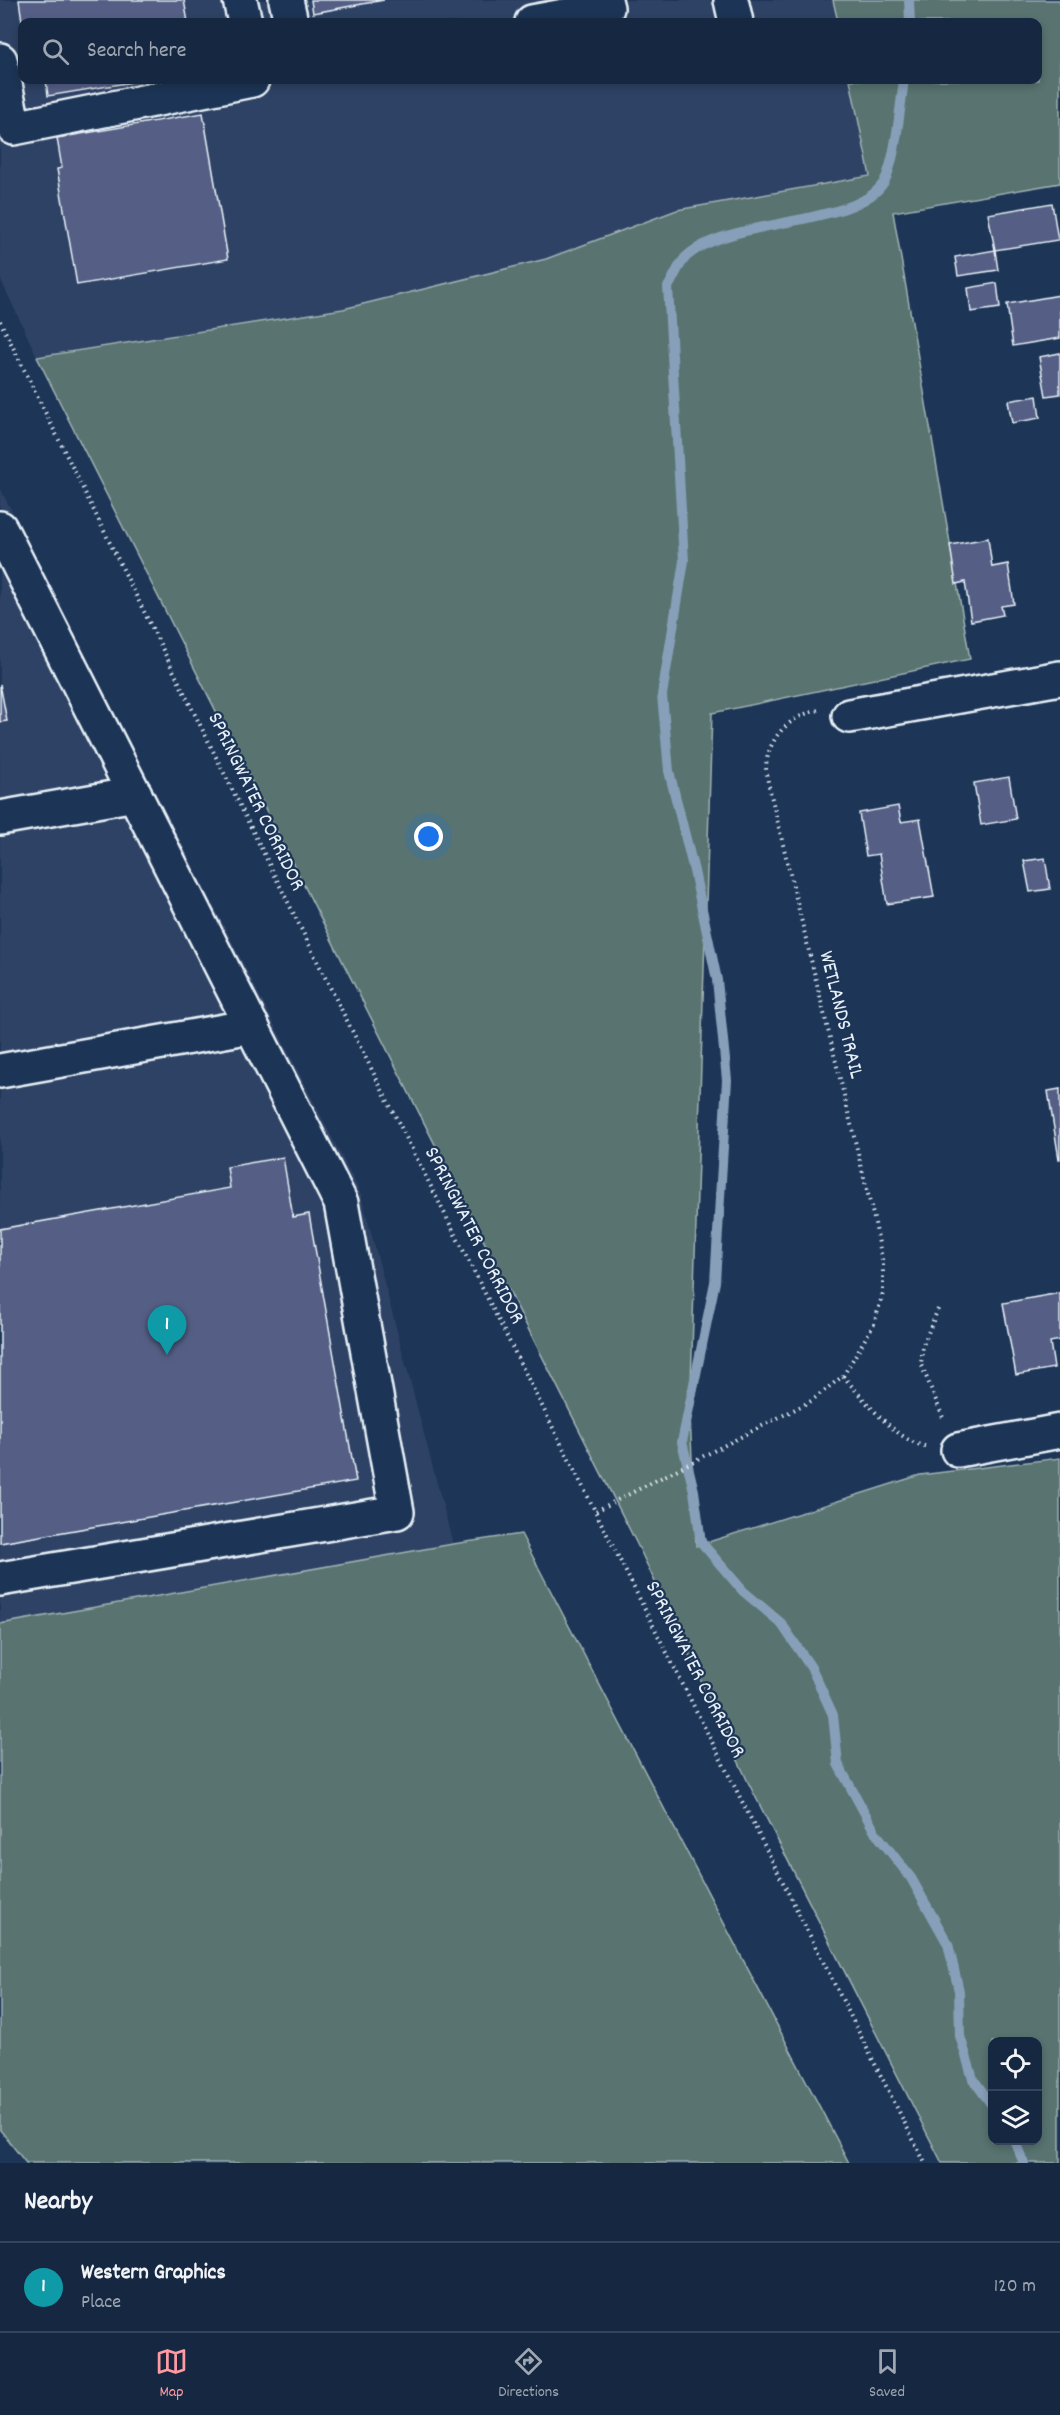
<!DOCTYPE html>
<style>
:root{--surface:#162841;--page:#23344c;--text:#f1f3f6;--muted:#9ea6b1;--line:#35445a;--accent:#ff9aa2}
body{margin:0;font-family:Dekko,sans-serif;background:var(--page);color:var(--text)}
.controls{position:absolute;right:18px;bottom:18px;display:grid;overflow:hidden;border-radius:12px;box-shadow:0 3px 9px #0003}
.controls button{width:54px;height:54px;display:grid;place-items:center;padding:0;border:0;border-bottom:2px solid var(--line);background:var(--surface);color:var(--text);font:30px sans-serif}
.you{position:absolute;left:429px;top:837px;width:21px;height:21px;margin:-15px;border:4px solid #fff;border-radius:50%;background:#1a73e8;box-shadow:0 0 0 9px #1a73e833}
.badge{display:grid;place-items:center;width:39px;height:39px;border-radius:50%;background:var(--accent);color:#fff;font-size:20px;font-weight:700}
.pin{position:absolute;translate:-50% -50px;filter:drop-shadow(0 2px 3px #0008)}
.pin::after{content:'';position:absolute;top:32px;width:21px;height:18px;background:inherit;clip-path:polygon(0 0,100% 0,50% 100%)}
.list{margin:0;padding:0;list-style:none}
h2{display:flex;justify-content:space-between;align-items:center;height:78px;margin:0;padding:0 24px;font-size:26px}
h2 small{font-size:20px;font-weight:400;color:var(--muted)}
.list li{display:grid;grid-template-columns:39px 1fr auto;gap:18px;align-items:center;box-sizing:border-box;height:90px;padding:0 24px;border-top:2px solid var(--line)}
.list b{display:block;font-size:22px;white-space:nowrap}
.list p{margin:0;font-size:20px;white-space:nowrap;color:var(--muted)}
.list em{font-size:20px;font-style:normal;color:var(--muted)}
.icon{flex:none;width:33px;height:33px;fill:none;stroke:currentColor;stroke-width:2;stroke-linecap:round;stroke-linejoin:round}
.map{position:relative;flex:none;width:1060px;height:2163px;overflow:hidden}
.search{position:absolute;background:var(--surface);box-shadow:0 3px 9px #0003;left:18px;right:18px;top:18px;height:66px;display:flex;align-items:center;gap:15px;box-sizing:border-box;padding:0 21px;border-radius:12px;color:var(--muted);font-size:22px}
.sheet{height:168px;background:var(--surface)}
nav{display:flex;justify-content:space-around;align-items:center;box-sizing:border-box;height:84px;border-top:2px solid var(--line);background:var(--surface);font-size:16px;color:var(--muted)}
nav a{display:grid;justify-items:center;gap:3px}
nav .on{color:var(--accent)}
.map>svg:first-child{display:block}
</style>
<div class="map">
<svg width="1060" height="2163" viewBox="0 0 1060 2163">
<rect width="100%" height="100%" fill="#1d3557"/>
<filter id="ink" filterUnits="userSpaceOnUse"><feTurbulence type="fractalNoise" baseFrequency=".0167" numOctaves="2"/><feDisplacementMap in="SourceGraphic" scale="12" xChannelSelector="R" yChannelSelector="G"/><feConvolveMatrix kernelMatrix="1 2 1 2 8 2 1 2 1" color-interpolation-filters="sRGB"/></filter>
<g filter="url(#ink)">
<!-- built -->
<g fill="#2e4265">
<polygon points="0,0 833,0 838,22 22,22 22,80 850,80 871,176 677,210 546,259 343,309 37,357 0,278"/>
<polygon points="0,488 361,1194 453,1544 0,1624"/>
</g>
<!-- green -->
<g fill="#59736f" stroke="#a0b2b4" stroke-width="1.5" fill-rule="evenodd">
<path d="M 833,0 L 1060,0 L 1060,183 L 893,212 L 970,659 L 712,713 L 690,1415 L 696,1546 L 920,1475 L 1060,1458 L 1060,2163 L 942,2163 L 748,1782 L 642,1554 L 37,357 L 343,309 L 546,259 L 677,210 L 870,176 L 850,80 L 1038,80 L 1038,22 L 838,22 ZM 992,2042 L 1038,2042 L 1038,2140 L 992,2140 Z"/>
<polygon points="521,1534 849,2163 26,2163 0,2130 0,1624 453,1544"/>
</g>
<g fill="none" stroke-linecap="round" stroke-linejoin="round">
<!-- stream -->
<g stroke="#879fb8" stroke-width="10">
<polyline points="909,0 910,22"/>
<path d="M 904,80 C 900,106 896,160 884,182 C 857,227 731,217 687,256 C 679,263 674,278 668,287 L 684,561 L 662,695 L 669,771 L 694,871 L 717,980 L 727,1080 L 715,1282 L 682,1442 L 694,1491 L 701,1542 L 743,1591 L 781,1623 L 812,1669 L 833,1715 L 838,1764 L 875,1832 L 911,1878 L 948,1944 L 959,1991 L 960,2036 L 973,2079 L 992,2105"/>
<polyline points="1014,2140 1024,2163"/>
</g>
</g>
<!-- building -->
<g fill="#555f86" stroke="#e8f1f8" stroke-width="1.5">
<polygon points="19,0 184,0 188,22 36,22 35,19 22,21"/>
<polygon points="311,0 384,0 313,13"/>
<polygon points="46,80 145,80 48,96"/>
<polygon points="203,113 228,259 77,285 57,169 62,168 57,138"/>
<polygon points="1052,203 1058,240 995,250 988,214"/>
<polygon points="995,250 998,270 958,276 955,257"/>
<polygon points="997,283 1000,308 971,312 968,288"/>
<polygon points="1060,295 1060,338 1013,346 1007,304"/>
<polygon points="1060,353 1060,394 1046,396 1039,357"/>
<polygon points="1037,396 1040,418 1012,423 1008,401"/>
<polygon points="988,538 992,567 1008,564 1014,604 1001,606 1003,615 971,621 965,582 956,584 950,545"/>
<polygon points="0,684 7,721 0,722"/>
<polygon points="1009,777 1016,819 981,825 974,783"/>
<polygon points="898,806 901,822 920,819 934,897 887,904 879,854 866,856 859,813"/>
<polygon points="1045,858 1050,889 1030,892 1024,861"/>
<polygon points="1060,1089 1060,1159 1059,1159 1048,1091"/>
<polygon points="283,1157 293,1217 309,1214 356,1481 0,1543 0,1229 230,1188 227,1167"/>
<polygon points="1060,1293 1060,1340 1050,1342 1054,1368 1016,1375 1003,1303"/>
</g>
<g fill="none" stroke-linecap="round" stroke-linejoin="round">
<!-- minor casing -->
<g stroke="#e8f1f8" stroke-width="38">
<g id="minor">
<polyline points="240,0 245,22"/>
<polyline points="286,0 291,22"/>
<polyline points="731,0 736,22"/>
<polyline points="532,22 607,8 605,0"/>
<polyline points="0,60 14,128 252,80"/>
<polyline points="0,528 341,1203 397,1512 0,1579"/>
<polyline points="849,716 1060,678"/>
<polyline points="0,818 135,794"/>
<polyline points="0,1071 252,1026"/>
<polyline points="958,1450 1060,1431"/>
</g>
</g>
<!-- path -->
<g stroke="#e8f1f8" stroke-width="4" stroke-dasharray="1.5 4.5" stroke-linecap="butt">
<polyline points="0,321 330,987 925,2163"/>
<polyline points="938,1309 923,1345 921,1364 944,1420"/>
<path d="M 843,1376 C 862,1397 896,1441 925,1446"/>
<path d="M 596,1511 L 811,1401 L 843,1376 L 874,1324 L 883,1293 L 883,1264 L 875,1223 L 771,795 C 769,786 766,775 766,766 C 769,736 790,716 819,710"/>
</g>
<!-- minor -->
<use href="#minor" stroke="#1d3557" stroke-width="33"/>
</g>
</g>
<g text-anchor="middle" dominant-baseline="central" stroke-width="4.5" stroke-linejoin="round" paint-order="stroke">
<!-- street labels -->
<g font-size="21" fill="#e8f1f8" stroke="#1d3557">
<text transform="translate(255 802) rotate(64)">SPRINGWATER CORRIDOR</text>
<text transform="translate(840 1015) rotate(76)">WETLANDS TRAIL</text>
<text transform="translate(473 1236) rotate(63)">SPRINGWATER CORRIDOR</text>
<text transform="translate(694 1670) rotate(63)">SPRINGWATER CORRIDOR</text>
</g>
</g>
</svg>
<div class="controls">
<button><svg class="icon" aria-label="locate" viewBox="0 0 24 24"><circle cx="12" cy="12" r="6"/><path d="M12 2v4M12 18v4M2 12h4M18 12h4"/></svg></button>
<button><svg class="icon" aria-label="layers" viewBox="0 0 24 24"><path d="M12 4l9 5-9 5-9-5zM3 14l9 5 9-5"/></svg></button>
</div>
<div class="you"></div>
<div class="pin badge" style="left:167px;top:1355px;background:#0f9aa8">1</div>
<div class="search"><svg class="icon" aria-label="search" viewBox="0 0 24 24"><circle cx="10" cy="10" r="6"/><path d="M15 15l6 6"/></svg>Search here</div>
</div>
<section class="sheet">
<h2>Nearby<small></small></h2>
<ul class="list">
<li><span class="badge" style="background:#0f9aa8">1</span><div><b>Western Graphics</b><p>Place</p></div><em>120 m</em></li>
</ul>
</section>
<nav>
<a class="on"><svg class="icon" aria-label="map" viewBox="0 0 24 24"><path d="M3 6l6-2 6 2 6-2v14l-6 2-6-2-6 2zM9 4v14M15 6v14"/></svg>Map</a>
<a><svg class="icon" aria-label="directions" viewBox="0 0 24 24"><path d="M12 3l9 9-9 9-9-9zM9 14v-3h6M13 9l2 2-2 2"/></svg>Directions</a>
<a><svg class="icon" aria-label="saved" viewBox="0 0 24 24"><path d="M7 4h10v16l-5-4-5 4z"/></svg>Saved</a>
</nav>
